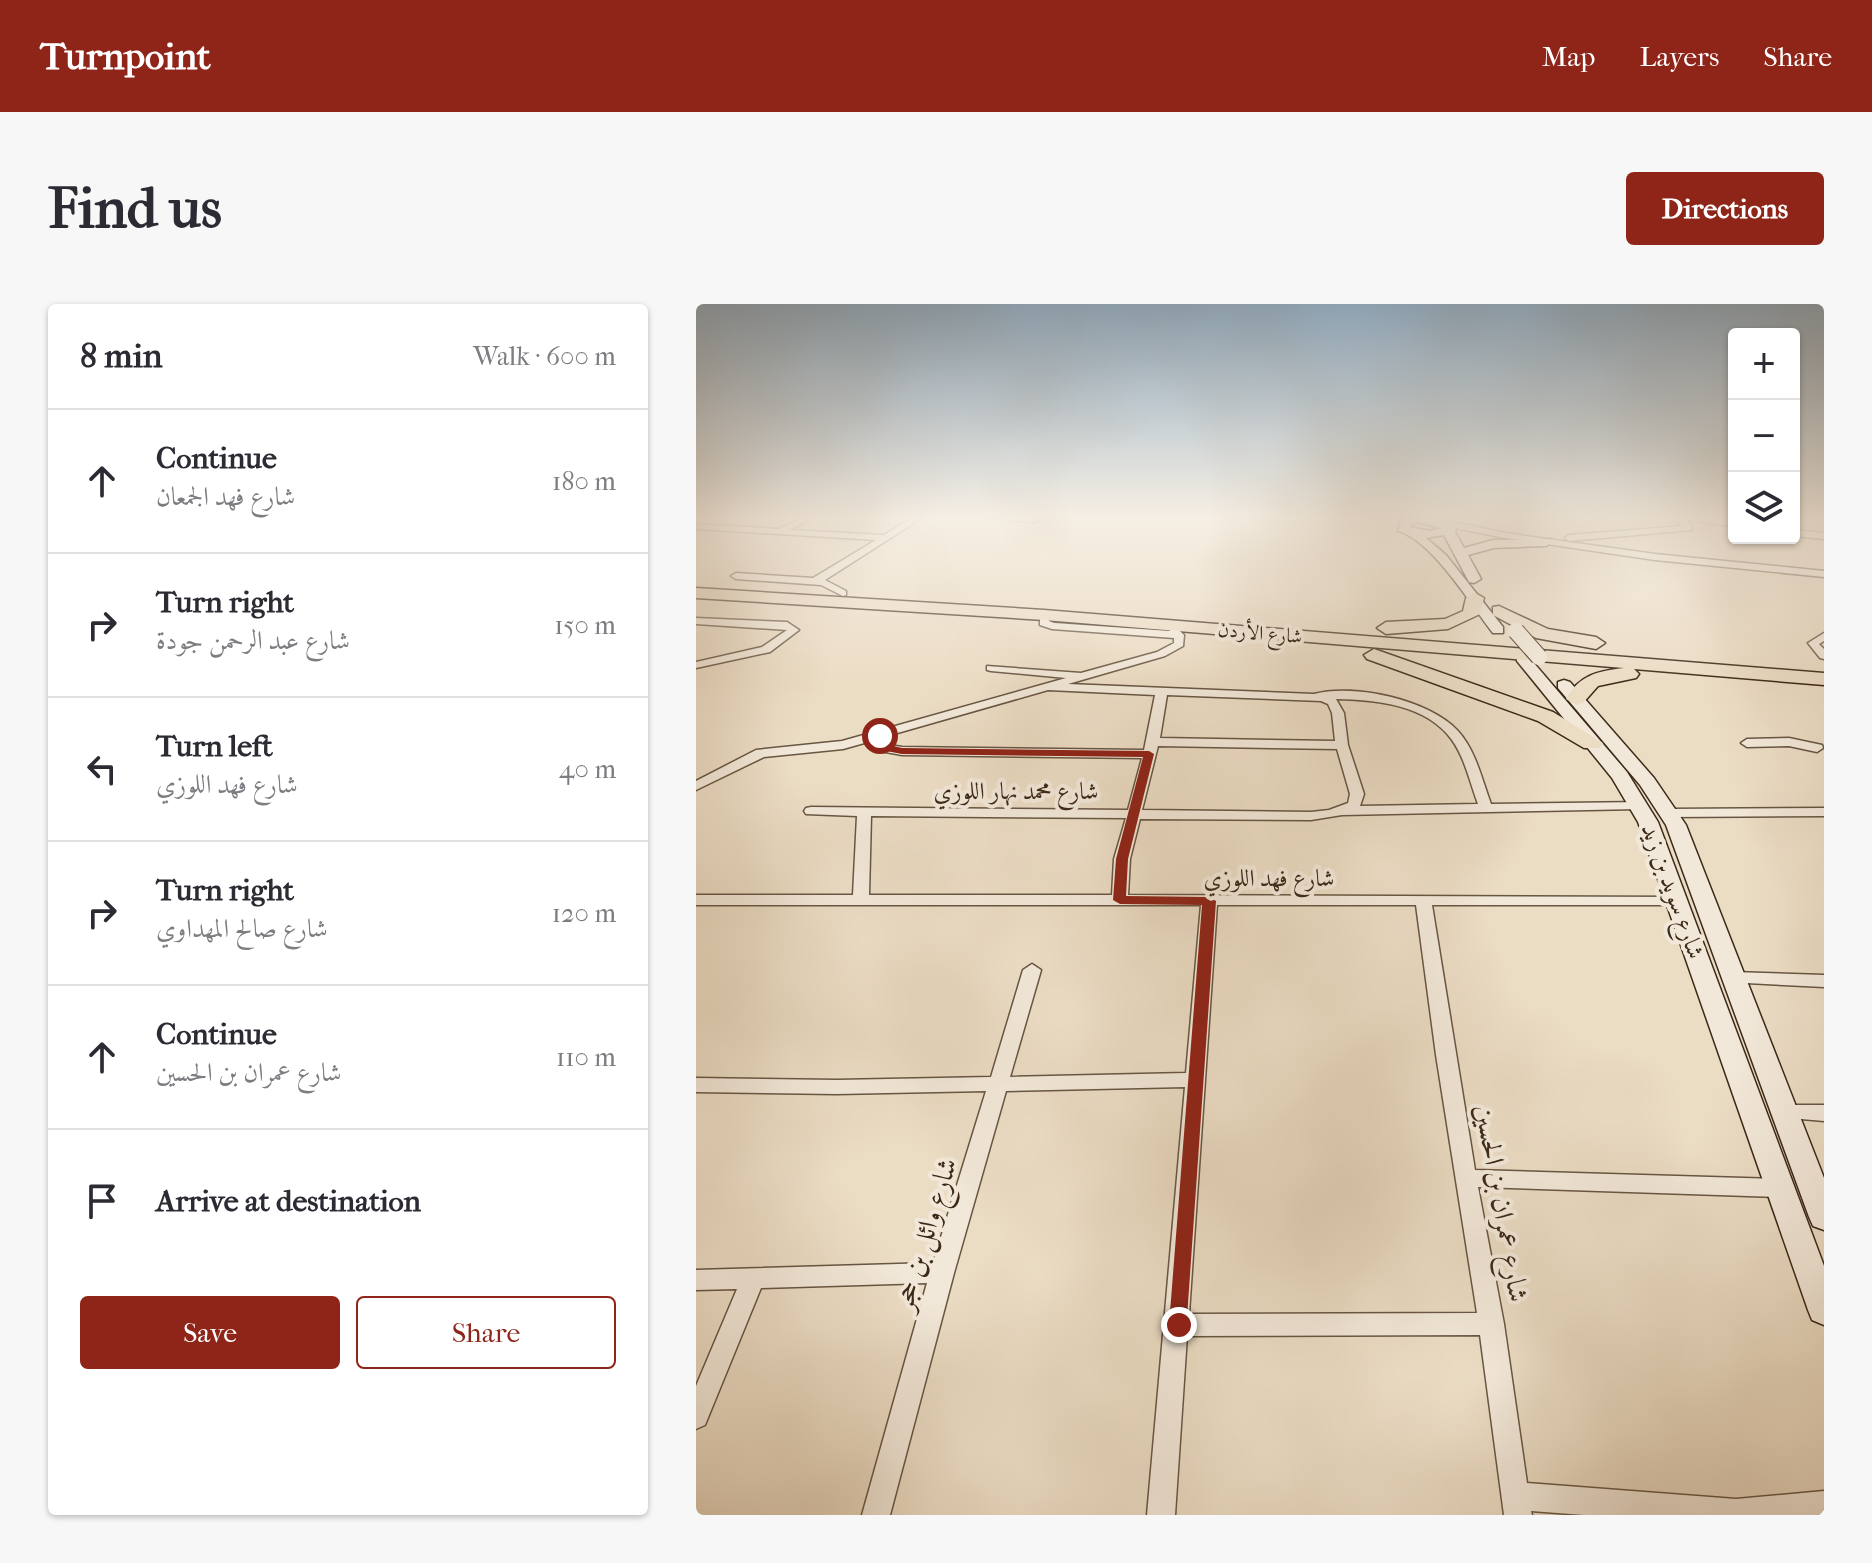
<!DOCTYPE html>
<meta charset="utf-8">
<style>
:root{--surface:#fff;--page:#f7f7f7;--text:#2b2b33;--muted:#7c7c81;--line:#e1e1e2;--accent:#8f2418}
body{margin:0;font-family:"IM FELL French Canon",Amiri,serif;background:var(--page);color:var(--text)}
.controls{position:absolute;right:24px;top:24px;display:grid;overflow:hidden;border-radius:8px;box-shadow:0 2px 6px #0004}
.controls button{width:72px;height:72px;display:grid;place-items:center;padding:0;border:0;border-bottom:2px solid var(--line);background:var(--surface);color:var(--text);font:40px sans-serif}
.stop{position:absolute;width:24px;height:24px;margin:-18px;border:6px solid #8f2418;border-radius:50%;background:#fff}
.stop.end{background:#8f2418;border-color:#fff;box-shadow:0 2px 8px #0008}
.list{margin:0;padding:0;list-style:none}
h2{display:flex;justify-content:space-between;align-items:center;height:104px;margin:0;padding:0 32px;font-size:34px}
h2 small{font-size:26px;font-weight:400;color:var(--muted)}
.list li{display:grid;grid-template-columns:52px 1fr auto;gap:24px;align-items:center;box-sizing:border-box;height:144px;padding:0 32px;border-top:2px solid var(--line)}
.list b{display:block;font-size:30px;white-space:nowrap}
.list p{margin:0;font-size:26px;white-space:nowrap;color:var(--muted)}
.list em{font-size:26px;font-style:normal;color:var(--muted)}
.actions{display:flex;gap:16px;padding:24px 32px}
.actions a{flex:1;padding:18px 0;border:2px solid var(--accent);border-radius:8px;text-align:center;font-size:28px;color:var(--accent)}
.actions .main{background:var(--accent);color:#fff}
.icon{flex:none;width:44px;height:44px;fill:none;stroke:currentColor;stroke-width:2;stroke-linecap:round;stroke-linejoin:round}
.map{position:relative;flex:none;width:1128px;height:1211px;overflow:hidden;border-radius:8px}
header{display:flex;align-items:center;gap:48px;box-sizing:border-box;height:112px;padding:0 40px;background:var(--accent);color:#fff}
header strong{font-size:38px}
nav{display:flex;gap:44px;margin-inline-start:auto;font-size:28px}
.intro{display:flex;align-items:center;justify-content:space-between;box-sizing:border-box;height:192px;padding:0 48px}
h1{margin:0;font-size:56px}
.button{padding:20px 36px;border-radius:8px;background:var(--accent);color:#fff;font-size:28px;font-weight:700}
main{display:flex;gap:48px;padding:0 48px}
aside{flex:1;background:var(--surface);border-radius:8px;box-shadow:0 2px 6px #0004}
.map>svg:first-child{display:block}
</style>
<header>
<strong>Turnpoint</strong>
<nav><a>Map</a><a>Layers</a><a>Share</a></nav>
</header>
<div class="intro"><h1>Find us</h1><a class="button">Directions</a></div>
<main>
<aside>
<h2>8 min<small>Walk · 600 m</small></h2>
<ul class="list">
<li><svg class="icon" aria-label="ahead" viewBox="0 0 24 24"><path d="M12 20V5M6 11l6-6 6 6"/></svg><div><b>Continue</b><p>شارع فهد الجمعان</p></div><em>180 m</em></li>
<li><svg class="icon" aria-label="right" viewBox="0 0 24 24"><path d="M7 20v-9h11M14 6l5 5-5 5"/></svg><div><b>Turn right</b><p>شارع عبد الرحمن جودة</p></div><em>150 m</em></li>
<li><svg class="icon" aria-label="left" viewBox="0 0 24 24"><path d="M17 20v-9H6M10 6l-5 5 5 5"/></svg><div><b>Turn left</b><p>شارع فهد اللوزي</p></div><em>40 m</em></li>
<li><svg class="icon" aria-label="right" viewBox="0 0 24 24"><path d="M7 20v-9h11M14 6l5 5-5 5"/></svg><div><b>Turn right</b><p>شارع صالح المهداوي</p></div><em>120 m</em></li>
<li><svg class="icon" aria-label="ahead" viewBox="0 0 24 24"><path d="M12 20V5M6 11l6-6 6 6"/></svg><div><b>Continue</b><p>شارع عمران بن الحسين</p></div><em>110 m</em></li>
<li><svg class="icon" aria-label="arrive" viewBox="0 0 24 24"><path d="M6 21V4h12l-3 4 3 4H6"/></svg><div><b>Arrive at destination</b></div></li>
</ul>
<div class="actions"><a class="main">Save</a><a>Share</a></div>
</aside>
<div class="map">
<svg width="1128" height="1211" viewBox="0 0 1128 1211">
<rect width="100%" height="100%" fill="#ebdcc4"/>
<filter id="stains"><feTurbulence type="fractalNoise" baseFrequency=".0025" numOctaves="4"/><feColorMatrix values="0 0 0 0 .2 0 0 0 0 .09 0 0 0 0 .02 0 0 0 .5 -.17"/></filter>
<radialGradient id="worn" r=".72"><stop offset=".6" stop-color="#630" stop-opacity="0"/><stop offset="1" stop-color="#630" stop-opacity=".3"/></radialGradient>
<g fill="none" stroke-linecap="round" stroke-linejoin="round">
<!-- street casing -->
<g stroke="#685643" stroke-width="3">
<g id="street">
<polygon points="110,212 120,212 94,226 188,231 219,212 229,212 129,276 150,287 150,291 147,292 125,281 40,275 35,272 40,269 117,274 180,236 0,225 2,220 82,225"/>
<polygon points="287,212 360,212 337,218 291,214"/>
<polygon points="976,212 1000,212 1038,217 1038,223 988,215 996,222 996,226 873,237 869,234 873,231 986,222"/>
<polygon points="753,217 809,229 959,250 1128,267 1128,273 959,256 809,234 750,222 750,218"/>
<polygon points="1098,226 1128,229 1128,235 1098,232"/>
<path d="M 344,309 L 352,309 L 353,317 L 358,319 L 474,327 L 470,321 L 475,318 L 488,331 L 487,342 L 469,352 L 372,380 L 618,390 C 658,379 734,396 762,427 C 780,447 786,476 795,500 L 948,498 L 950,501 L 943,505 L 646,511 L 615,516 L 444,515 L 434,555 L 432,591 L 987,593 L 989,596 L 981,601 L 736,601 L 779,866 L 1082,875 L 1090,878 L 1093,884 L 1090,890 L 1082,893 L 782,883 L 808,1020 L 831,1179 L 1040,1195 L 1128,1187 L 1128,1211 L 888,1211 L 835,1207 L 836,1211 L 808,1211 L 784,1031 L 491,1032 L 479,1211 L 451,1211 L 489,783 L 310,787 L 258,969 L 194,1211 L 166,1211 L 231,979 L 65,984 L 9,1121 L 0,1125 L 0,1082 L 41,985 L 0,986 L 0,966 L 237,959 L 290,787 L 141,790 L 0,788 L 0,774 L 141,776 L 295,773 L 327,666 L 336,660 L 345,666 L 314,773 L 490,769 L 505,601 L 0,601 L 0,591 L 157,591 L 161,512 L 110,510 L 108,507 L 110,504 L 115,503 L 432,506 L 446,454 L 206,451 L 184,447 L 179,436 L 147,445 L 68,453 L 0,486 L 0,477 L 60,446 L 146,437 L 370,374 L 295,367 L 291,366 L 291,362 L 385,369 L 461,348 L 478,339 L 478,334 L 356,325 L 344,321 ZM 352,386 L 459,391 L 448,446 L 206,443 L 194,441 L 191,432 ZM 471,391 L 625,397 L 632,400 L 636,409 L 639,437 L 464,434 ZM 640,395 C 680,396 730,400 756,436 C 769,454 774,479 782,500 L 664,502 L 668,490 L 652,441 L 648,409 ZM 462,442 L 641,445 L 654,490 L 652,499 L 633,506 L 615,508 L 446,506 ZM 175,512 L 430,514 L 418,555 L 416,591 L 173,591 ZM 521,601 L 720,601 L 740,751 L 781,1009 L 493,1010 Z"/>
<polygon points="0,314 91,318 103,326 74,348 0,364 0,358 66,343 91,326 0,320"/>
<polygon points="1128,329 1128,337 1123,340 1128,345 1128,355 1124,354 1112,339"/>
<polygon points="1093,434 1126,441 1127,444 1121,448 1093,442 1051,443 1045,439 1051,435"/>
<polygon points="1128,504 1128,512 974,513 967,509 974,505"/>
<polygon points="1037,668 1128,671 1128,683 1031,678 1028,674 1031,670"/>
<polygon points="1088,801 1128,801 1128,817 1081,813 1078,808 1081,803"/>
</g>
</g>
<!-- secondary casing -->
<g stroke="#3c2918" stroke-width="3">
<g id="secondary">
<path d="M 719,212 L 747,215 L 760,223 L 759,228 L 768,244 L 797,236 L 854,235 L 856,238 L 850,242 L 798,244 L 772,251 L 785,275 L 778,279 L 773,278 L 748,231 L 730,234 L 750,251 L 807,323 L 807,329 L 797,329 C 775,301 736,236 702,227 L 705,216 ZM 721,218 L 746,224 L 734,227 L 713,223 Z"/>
<polygon points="821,351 831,351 931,468 962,518 1128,962 1128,1021 1116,1016 1112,1006 942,518 916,474 821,357"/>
<polygon points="868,376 874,378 958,474 990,521 1128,874 1128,926 1117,922 1113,913 970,521 944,481 862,384 862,378"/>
</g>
</g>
<!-- highway casing -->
<g stroke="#3c2918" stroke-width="3">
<g id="highway">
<path d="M 0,284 L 348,306 L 1128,369 L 1128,381 L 938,365 L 943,370 L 940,374 L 902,382 L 887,399 L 880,401 L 870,395 C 883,371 902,367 928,364 L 348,316 L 0,294 Z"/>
<polygon points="779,289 788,294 784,310 752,325 690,330 681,324 690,318 749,315 767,307 770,294"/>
<polygon points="803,302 852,325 900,333 909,339 900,345 840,334 797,311 797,303"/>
<polygon points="678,345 857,408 907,439 904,444 888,444 842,417 671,355 668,351"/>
</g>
</g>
<!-- street -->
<use href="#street" fill="#f2e8d9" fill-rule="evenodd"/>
<!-- secondary -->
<use href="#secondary" fill="#f2e8d9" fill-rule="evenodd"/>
<!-- highway -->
<use href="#highway" fill="#ebdcc4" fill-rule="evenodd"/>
<!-- secondary-bridge-far1 casing -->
<g stroke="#3c2918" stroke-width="15" stroke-linecap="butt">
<polyline id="secondary-bridge-far1" points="819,326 822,329"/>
</g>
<!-- secondary-bridge casing -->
<g stroke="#3c2918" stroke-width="18" stroke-linecap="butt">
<polyline id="secondary-bridge" points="820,327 843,353"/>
</g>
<!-- secondary-bridge-far1 -->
<use href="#secondary-bridge-far1" stroke="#f2e8d9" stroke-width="13"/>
<!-- secondary-bridge -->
<use href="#secondary-bridge" stroke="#f2e8d9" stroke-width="16"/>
</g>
<!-- sky -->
<linearGradient id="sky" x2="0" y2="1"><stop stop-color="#91acc2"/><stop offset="0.56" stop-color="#f6efe4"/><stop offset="1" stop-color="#f6efe4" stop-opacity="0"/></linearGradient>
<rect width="1128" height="381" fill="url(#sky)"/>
<!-- route -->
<polygon fill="#8f2418" points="184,429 193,441 206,444 453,447 458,450 432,555 430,592 513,593 520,597 490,1028 476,1028 473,1021 506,601 424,600 417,596 420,555 447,453 206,450 185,446 179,432"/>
<g text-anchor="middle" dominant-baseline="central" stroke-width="8" stroke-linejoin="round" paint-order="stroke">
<!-- far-street labels -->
<g font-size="20" fill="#3c2918" stroke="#f2e8d9">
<text transform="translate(564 329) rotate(5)">شارع الأردن</text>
</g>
<!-- street labels -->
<g font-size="24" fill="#3c2918" stroke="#f2e8d9">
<text x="320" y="487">شارع محمد نهار اللوزي</text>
<text x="573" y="574">شارع فهد اللوزي</text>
<text transform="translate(977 587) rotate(70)">شارع سويد بن زيد</text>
</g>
<!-- near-street labels -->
<g font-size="28" fill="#3c2918" stroke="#f2e8d9">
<text transform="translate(806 899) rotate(80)">شارع عمران بن الحسين</text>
<text transform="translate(229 930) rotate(-73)">شارع وائل بن حجر</text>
</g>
</g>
<rect width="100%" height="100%" filter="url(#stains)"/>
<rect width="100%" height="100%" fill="url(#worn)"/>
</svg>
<div class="controls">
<button>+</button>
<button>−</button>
<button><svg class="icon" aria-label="layers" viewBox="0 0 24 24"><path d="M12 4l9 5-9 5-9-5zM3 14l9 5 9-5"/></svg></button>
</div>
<div class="stop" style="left:184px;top:432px"></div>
<div class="stop end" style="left:483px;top:1021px"></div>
</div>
</main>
